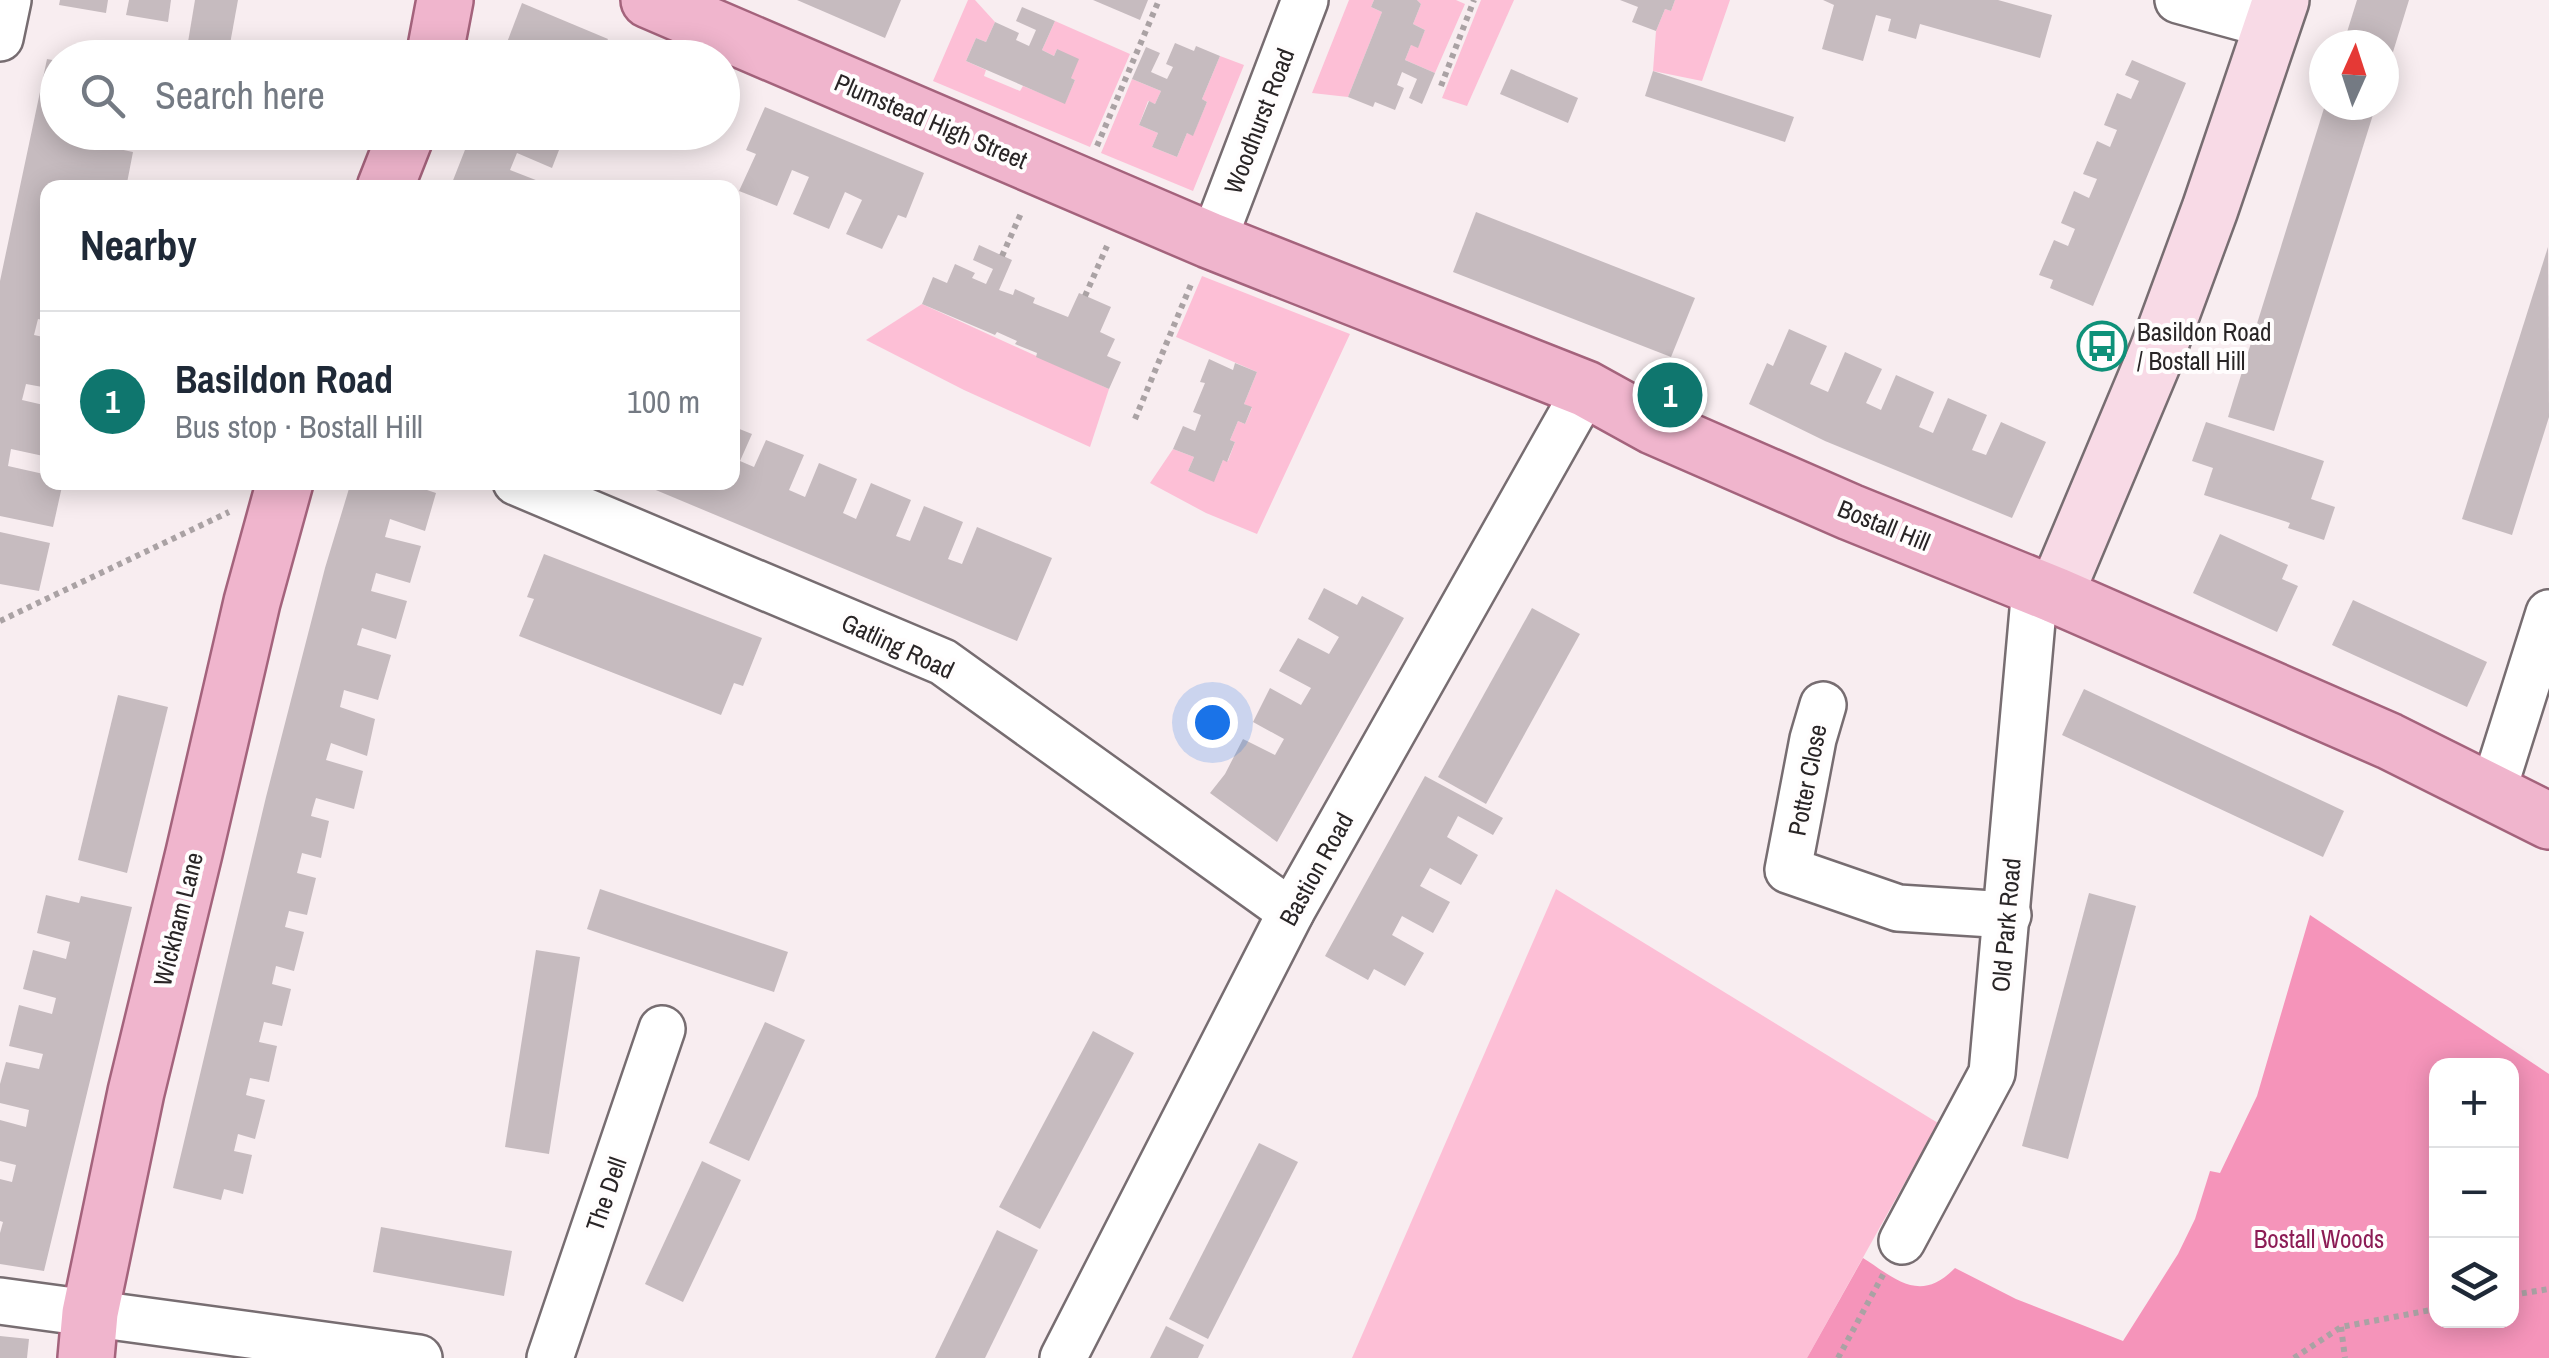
<!DOCTYPE html>
<meta charset="utf-8">
<style>
:root{--surface:#fff;--page:#f2f2f3;--text:#1f2937;--muted:#747a83;--line:#e0e1e3;--accent:#0f766e}
body{margin:0;font-family:"Archivo Narrow",sans-serif;background:var(--page);color:var(--text)}
.controls{position:absolute;right:30px;bottom:30px;display:grid;overflow:hidden;border-radius:20px;box-shadow:0 5px 25px #0003}
.controls button{width:90px;height:90px;display:grid;place-items:center;padding:0;border:0;border-bottom:2px solid var(--line);background:var(--surface);color:var(--text);font:50px sans-serif}
.compass{position:absolute;left:2309px;top:30px;width:90px;height:90px;border-radius:50%;background:var(--surface);box-shadow:0 5px 25px #0003;rotate:3deg}
.you{position:absolute;left:1212px;top:722px;width:35px;height:35px;margin:-25px;border:8px solid #fff;border-radius:50%;background:#1a73e8;box-shadow:0 0 0 15px #1a73e833}
.badge{display:grid;place-items:center;width:65px;height:65px;border-radius:50%;background:var(--accent);color:#fff;font-size:32px;font-weight:700}
.pin{position:absolute;translate:-50% -50%;border:5px solid #fff;box-shadow:0 2px 10px #0006}
.list{margin:0;padding:0;list-style:none}
h2{display:flex;justify-content:space-between;align-items:center;height:130px;margin:0;padding:0 40px;font-size:42px}
h2 small{font-size:32px;font-weight:400;color:var(--muted)}
.list li{display:grid;grid-template-columns:65px 1fr auto;gap:30px;align-items:center;box-sizing:border-box;height:180px;padding:0 40px;border-top:2px solid var(--line)}
.list b{display:block;font-size:38px;white-space:nowrap}
.list p{margin:0;font-size:32px;white-space:nowrap;color:var(--muted)}
.list em{font-size:32px;font-style:normal;color:var(--muted)}
.icon{flex:none;width:55px;height:55px;fill:none;stroke:currentColor;stroke-width:2;stroke-linecap:round;stroke-linejoin:round}
.map{position:relative;flex:none;width:2549px;height:1358px;overflow:hidden}
.search{position:absolute;background:var(--surface);box-shadow:0 5px 25px #0003;left:40px;top:40px;width:700px;height:110px;display:flex;align-items:center;gap:25px;box-sizing:border-box;padding:0 35px;border-radius:55px;color:var(--muted);font-size:38px}
.panel{position:absolute;background:var(--surface);box-shadow:0 5px 25px #0003;left:40px;top:180px;width:700px;height:310px;border-radius:20px}
.map>svg:first-child{display:block}
</style>
<div class="map">
<svg width="2549" height="1358" viewBox="0 0 2549 1358">
<rect width="100%" height="100%" fill="#f8edf0"/>
<!-- green -->
<g fill="#fdbfd6">
<polygon points="968,0 975,0 995,22 986,42 976,38 966,61 986,70 984,76 1020,91 1023,86 1065,103 1075,80 1071,78 1057,49 1054,56 1042,50 1055,21 1130,54 1090,147 933,81"/>
<polygon points="1349,0 1374,0 1371,7 1382,12 1348,97 1312,93"/>
<polygon points="1417,0 1456,0 1465,4 1435,73 1405,60 1411,45 1418,47 1425,30 1413,24 1421,4"/>
<polygon points="1481,0 1514,0 1467,106 1442,98"/>
<polygon points="1675,0 1730,0 1702,81 1653,71 1656,31 1665,9 1671,11"/>
<polygon points="1220,56 1244,65 1193,191 1101,153 1132,79 1161,91 1155,104 1148,101 1139,125 1158,133 1152,147 1177,157 1187,133 1193,135 1207,102 1202,99"/>
<polygon points="1202,276 1350,334 1257,534 1206,513 1150,483 1173,449 1194,457 1188,471 1214,481 1223,460 1228,461 1235,442 1230,440 1238,421 1245,424 1252,408 1244,404 1257,372 1176,337"/>
<polygon points="922,304 1109,389 1090,447 964,390 866,340"/>
<polygon points="1556,889 1938,1123 1807,1358 1352,1358"/>
</g>
<!-- forest -->
<path fill="#f594ba" fill-rule="evenodd" d="M 2310,915 L 2549,1074 L 2549,1358 L 1807,1358 L 1863,1258 C 1896,1279 1920,1304 1955,1268 L 2016,1299 L 2123,1341 L 2178,1254 L 2195,1219 L 2210,1171 L 2220,1173 L 2257,1096 ZM 2436,1066 L 2512,1066 L 2512,1320 L 2436,1320 Z"/>
<!-- building -->
<g fill="#c6bbbf">
<polygon points="60,0 108,0 106,13 59,5"/>
<polygon points="129,0 171,0 168,22 126,15"/>
<polygon points="195,0 238,0 228,55 187,48"/>
<polygon points="797,0 901,0 885,38"/>
<polygon points="1093,0 1148,0 1140,20"/>
<polygon points="1374,0 1417,0 1421,4 1413,24 1425,30 1418,48 1411,45 1405,60 1435,73 1422,104 1409,98 1417,79 1402,72 1397,85 1404,88 1395,110 1375,102 1373,107 1348,97 1382,12 1371,7"/>
<polygon points="1620,0 1675,0 1671,11 1665,9 1656,31 1632,22 1638,7"/>
<polygon points="1823,0 1998,0 2052,15 2040,58 1920,24 1916,39 1888,31 1891,19 1876,15 1863,61 1822,49 1834,5"/>
<polygon points="2357,0 2409,0 2385,78 2384,45 2343,45"/>
<polygon points="522,3 608,39 598,58 501,58"/>
<polygon points="1022,7 1055,21 1042,50 1054,56 1057,49 1079,59 1071,78 1075,80 1065,104 966,61 976,38 986,42 995,22 1019,33 1016,40 1029,46 1036,30 1016,21"/>
<polygon points="1175,43 1194,51 1196,46 1220,56 1202,99 1207,102 1193,136 1187,133 1177,157 1152,147 1158,133 1139,125 1149,101 1155,104 1161,91 1132,79 1146,47 1160,53 1151,72 1167,79 1173,67 1166,64"/>
<polygon points="47,59 58,61 58,132 77,132 76,140 133,152 126,188 48,188 48,321 38,319 34,335 48,338 48,388 26,384 22,400 48,406 48,457 11,449 8,466 48,475 48,482 63,482 53,527 0,516 0,281"/>
<polygon points="2132,60 2186,83 2093,306 2050,288 2053,280 2039,275 2054,240 2068,246 2075,229 2061,223 2074,191 2089,198 2097,179 2083,174 2097,141 2110,147 2117,130 2104,125 2117,93 2131,99 2139,81 2125,75"/>
<polygon points="1511,69 1578,98 1568,123 1500,94"/>
<polygon points="1653,71 1794,117 1785,142 1645,96"/>
<polygon points="2325,105 2376,105 2274,431 2228,417"/>
<polygon points="765,107 924,173 906,218 898,215 882,249 846,234 862,200 845,192 829,229 793,214 809,177 792,170 777,206 739,191 756,154 746,150"/>
<polygon points="472,132 566,132 552,168 517,153 510,170 546,184 545,188 450,188"/>
<polygon points="1476,212 1695,298 1671,357 1453,272"/>
<polygon points="979,245 1012,260 999,290 1013,295 1015,289 1035,298 1033,303 1068,317 1079,293 1111,307 1100,332 1115,339 1107,356 1121,362 1109,389 1036,357 1037,353 1015,344 1017,341 997,332 995,335 922,304 933,277 947,283 955,264 975,273 972,278 986,284 993,269 973,260"/>
<polygon points="2548,247 2549,417 2512,535 2462,519"/>
<polygon points="1789,329 1827,346 1810,384 1828,392 1845,352 1882,369 1866,403 1881,410 1896,375 1934,392 1919,427 1933,433 1948,398 1987,415 1972,450 1986,455 2001,422 2046,442 2012,518 1825,441 1749,404 1767,363 1773,366"/>
<polygon points="1209,359 1233,370 1235,363 1257,372 1244,404 1252,407 1245,424 1238,421 1230,440 1235,442 1227,462 1223,460 1214,482 1188,471 1194,457 1173,449 1183,426 1195,431 1201,415 1193,412 1205,383 1200,382"/>
<polygon points="2206,422 2324,461 2311,499 2335,507 2324,540 2288,528 2290,523 2204,495 2213,468 2192,461"/>
<polygon points="732,426 752,434 740,461 754,467 766,440 804,455 789,490 805,497 819,463 857,479 843,513 856,519 871,483 911,500 896,536 910,541 924,506 963,522 948,559 962,564 977,527 1052,558 1017,641 639,483 732,482"/>
<polygon points="351,482 403,482 436,493 425,531 390,519 385,537 421,546 410,583 376,573 371,591 407,601 396,639 362,628 357,645 391,655 378,700 344,690 340,707 375,719 367,756 331,743 326,760 363,771 354,809 316,798 313,808 311,816 329,821 321,858 302,853 297,873 316,878 307,915 289,911 285,927 304,932 294,971 276,966 272,984 291,989 282,1026 264,1022 259,1042 277,1046 269,1082 250,1078 246,1095 265,1100 255,1139 238,1134 234,1151 252,1155 243,1194 224,1189 221,1200 173,1188 266,797 325,568"/>
<polygon points="0,532 50,543 39,591 0,584"/>
<polygon points="2220,534 2288,565 2282,579 2298,586 2277,632 2193,593"/>
<polygon points="544,554 762,638 743,686 734,683 721,715 519,636 534,599 527,597"/>
<polygon points="1324,588 1357,605 1362,596 1404,618 1277,842 1210,793 1225,774 1243,739 1275,755 1284,739 1253,722 1270,688 1301,705 1311,688 1279,671 1298,638 1329,654 1339,637 1308,619"/>
<polygon points="2353,600 2487,662 2467,707 2332,645"/>
<polygon points="1532,608 1580,634 1486,804 1438,777"/>
<polygon points="2084,689 2344,811 2323,857 2062,735"/>
<polygon points="118,695 168,707 127,873 78,860"/>
<polygon points="1425,776 1503,818 1493,835 1458,816 1447,837 1478,855 1461,885 1430,868 1420,886 1450,902 1433,933 1402,916 1392,935 1424,953 1405,986 1374,969 1368,980 1325,956"/>
<polygon points="600,889 788,952 774,992 587,929"/>
<polygon points="2089,893 2136,906 2068,1159 2022,1146"/>
<polygon points="46,895 79,903 81,896 132,907 44,1271 0,1264 0,1233 3,1222 0,1221 0,1179 12,1182 16,1165 0,1161 0,1120 26,1127 29,1110 0,1103 0,1084 6,1062 39,1069 43,1054 9,1046 19,1005 52,1014 56,998 23,989 33,950 66,959 70,942 37,933"/>
<polygon points="536,950 580,957 549,1154 505,1147"/>
<polygon points="765,1022 805,1040 749,1161 709,1143"/>
<polygon points="1093,1031 1134,1053 1040,1229 999,1207"/>
<polygon points="1259,1143 1298,1162 1208,1339 1169,1319"/>
<polygon points="702,1161 741,1180 683,1302 645,1284"/>
<polygon points="381,1227 512,1251 504,1296 373,1272"/>
<polygon points="997,1230 1038,1250 985,1358 935,1358"/>
<polygon points="1166,1326 1204,1345 1198,1358 1150,1358"/>
<polygon points="0,1336 29,1339 27,1358 0,1358"/>
</g>
<g fill="none" stroke-linecap="round" stroke-linejoin="round">
<!-- minor casing -->
<g stroke="#776d71" stroke-width="50">
<g id="minor">
<polyline points="2178,0 2273,26"/>
<polyline points="0,38 8,0"/>
<polyline points="1213,241 1305,0"/>
<polyline points="516,482 943,662 1291,912"/>
<polyline points="1823,705 1813,739 1788,870 1898,908 2008,915"/>
<polyline points="2492,794 2549,613"/>
<polyline points="1902,1241 1992,1073 2035,587"/>
<polyline points="0,1301 419,1358"/>
<polyline points="550,1358 662,1029"/>
<polyline points="1063,1358 1291,912 1586,389"/>
</g>
</g>
<!-- secondary casing -->
<g stroke="#776d71" stroke-width="60">
<polyline id="secondary" points="2055,595 2158,350 2210,209 2281,0"/>
</g>
<!-- primary casing -->
<g stroke="#a4637c" stroke-width="60">
<g id="primary">
<polyline points="649,0 1209,240 1586,389 1653,426 1850,512 2055,595 2389,741 2549,821"/>
<polyline points="434,58 445,0"/>
<polyline points="385,188 407,132"/>
<polyline points="86,1358 90,1313 136,1092 194,853 252,602 285,482"/>
</g>
</g>
<!-- path -->
<g stroke="#aaa2a4" stroke-width="6" stroke-dasharray="5 5" stroke-linecap="butt">
<polyline points="1441,86 1474,0"/>
<polyline points="1097,146 1159,0"/>
<polyline points="1002,256 1022,211"/>
<polyline points="1085,296 1107,246"/>
<polyline points="1135,419 1192,282"/>
<polyline points="0,621 229,512"/>
<polyline points="2512,1295 2549,1289"/>
<polyline points="2341,1327 2345,1358"/>
<polyline points="1838,1358 1884,1273"/>
<polyline points="2294,1358 2341,1327 2436,1309"/>
</g>
<!-- minor -->
<use href="#minor" stroke="#fff" stroke-width="45"/>
<!-- secondary -->
<use href="#secondary" stroke="#f8dae6" stroke-width="55"/>
<!-- primary -->
<use href="#primary" stroke="#f0b5cd" stroke-width="55"/>
</g>
<!-- icons -->
<defs>
<g id="bus-ring" transform="scale(2.5)"><circle r="9.5" fill="#fffdfd" stroke="#0f9179" stroke-width="1.5"/><path d="M-5-6H5V4H4V6H2V4H-2V6H-4V4H-5ZM-3.5-4V0h7V-4ZM-3.5 1.2v1.5H-2V1.2ZM2 1.2v1.5H3.5V1.2Z" fill="#0f9179"/></g>
</defs>
<g fill-rule="evenodd">
<use href="#bus-ring" x="2102" y="346"/>
</g>
<g text-anchor="middle" dominant-baseline="central" stroke-width="8" stroke-linejoin="round" paint-order="stroke">
<!-- street labels -->
<g font-size="25" fill="#292526" stroke="#fffdfd">
<text transform="translate(931 121) rotate(23)">Plumstead High Street</text>
<text transform="translate(1259 121) rotate(-69)">Woodhurst Road</text>
<text transform="translate(1884 525) rotate(22)">Bostall Hill</text>
<text transform="translate(898 646) rotate(25)">Gatling Road</text>
<text transform="translate(1807 780) rotate(-79)">Potter Close</text>
<text transform="translate(1316 869) rotate(-61)">Bastion Road</text>
<text transform="translate(178 919) rotate(-76)">Wickham Lane</text>
<text transform="translate(2006 925) rotate(-85)">Old Park Road</text>
<text transform="translate(606 1194) rotate(-71)">The Dell</text>
</g>
<!-- poi labels -->
<g font-size="25" fill="#292526" stroke="#fffdfd" text-anchor="start">
<text x="2137" y="332">Basildon Road<tspan x="2137" dy="29">/ Bostall Hill</tspan></text>
</g>
<!-- park labels -->
<g font-size="25" fill="#8c1c55" stroke="#fffdfd">
<text x="2319" y="1239">Bostall Woods</text>
</g>
</g>
</svg>
<div class="controls">
<button>+</button>
<button>−</button>
<button><svg class="icon" aria-label="layers" viewBox="0 0 24 24"><path d="M12 4l9 5-9 5-9-5zM3 14l9 5 9-5"/></svg></button>
</div>
<svg class="compass" viewBox="-18 -18 36 36"><path d="M0-13l5 13h-10z" fill="#e53935"/><path d="M0 13l5-13h-10z" fill="#747a83"/></svg>
<div class="you"></div>
<div class="pin badge" style="left:1670px;top:395px">1</div>
<div class="search"><svg class="icon" aria-label="search" viewBox="0 0 24 24"><circle cx="10" cy="10" r="6"/><path d="M15 15l6 6"/></svg>Search here</div>
<section class="panel">
<h2>Nearby<small></small></h2>
<ul class="list">
<li><span class="badge">1</span><div><b>Basildon Road</b><p>Bus stop · Bostall Hill</p></div><em>100 m</em></li>
</ul>
</section>
</div>
